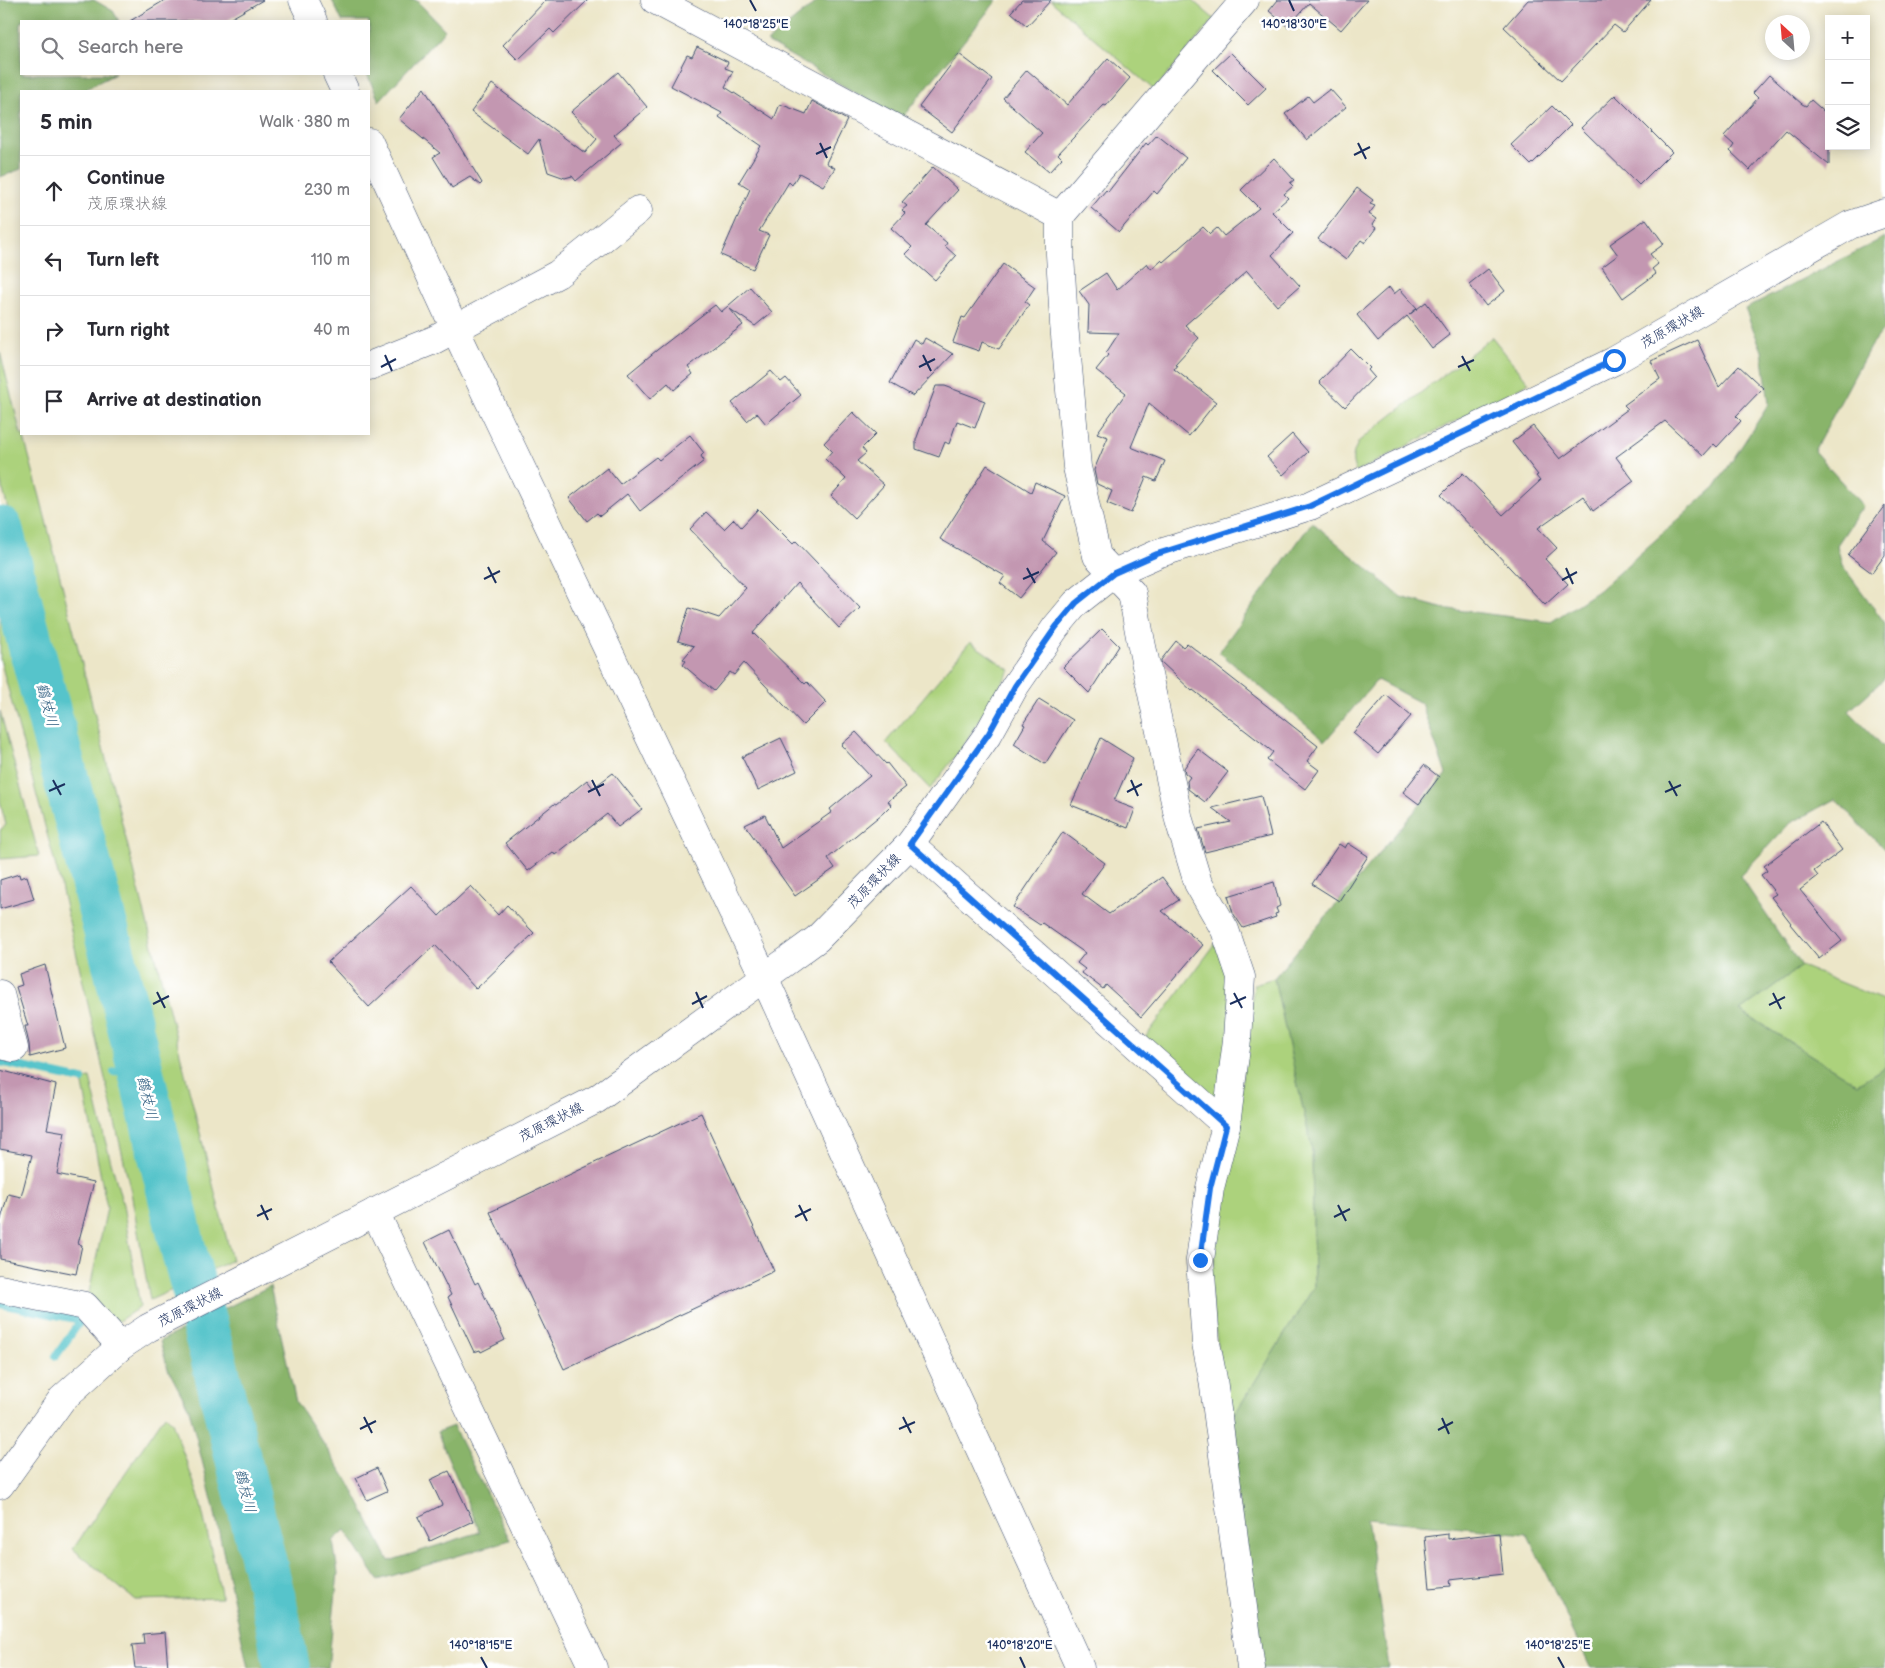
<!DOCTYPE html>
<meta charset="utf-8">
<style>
:root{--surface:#fff;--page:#f7f7f7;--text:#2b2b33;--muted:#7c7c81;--line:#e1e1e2}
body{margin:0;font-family:"Balsamiq Sans","Klee One",sans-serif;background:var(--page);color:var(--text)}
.controls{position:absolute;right:15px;top:15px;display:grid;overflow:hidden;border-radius:0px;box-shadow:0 2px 12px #0003}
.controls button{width:45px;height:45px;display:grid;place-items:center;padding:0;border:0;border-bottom:1px solid var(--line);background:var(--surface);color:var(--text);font:25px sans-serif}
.compass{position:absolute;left:1765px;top:15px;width:45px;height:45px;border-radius:50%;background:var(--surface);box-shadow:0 2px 12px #0003;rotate:334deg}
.stop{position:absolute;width:15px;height:15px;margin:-11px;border:4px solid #1a73e8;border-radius:50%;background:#fff}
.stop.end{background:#1a73e8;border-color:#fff;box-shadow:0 1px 5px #0008}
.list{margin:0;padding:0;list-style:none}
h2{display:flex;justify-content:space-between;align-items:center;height:65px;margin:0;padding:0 20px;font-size:21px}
h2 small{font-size:16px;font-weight:400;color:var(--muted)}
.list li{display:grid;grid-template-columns:32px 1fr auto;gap:15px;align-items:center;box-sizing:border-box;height:70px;padding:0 20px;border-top:1px solid var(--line)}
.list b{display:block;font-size:19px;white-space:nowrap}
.list p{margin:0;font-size:16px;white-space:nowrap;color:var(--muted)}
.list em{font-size:16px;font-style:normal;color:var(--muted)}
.icon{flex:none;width:28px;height:28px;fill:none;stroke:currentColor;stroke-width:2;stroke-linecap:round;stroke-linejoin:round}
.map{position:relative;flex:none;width:1885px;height:1668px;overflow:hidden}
.search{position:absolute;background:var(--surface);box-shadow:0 2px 12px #0003;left:20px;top:20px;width:350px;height:55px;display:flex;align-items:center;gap:12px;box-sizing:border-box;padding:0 18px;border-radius:0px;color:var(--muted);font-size:19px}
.panel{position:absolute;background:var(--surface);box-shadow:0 2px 12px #0003;left:20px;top:90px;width:350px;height:345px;border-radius:0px}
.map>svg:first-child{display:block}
</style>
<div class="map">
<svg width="1885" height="1668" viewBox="0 0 1885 1668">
<rect width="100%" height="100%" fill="#fff"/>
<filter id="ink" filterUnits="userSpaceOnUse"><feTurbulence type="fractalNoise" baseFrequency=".02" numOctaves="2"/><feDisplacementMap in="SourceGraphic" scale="10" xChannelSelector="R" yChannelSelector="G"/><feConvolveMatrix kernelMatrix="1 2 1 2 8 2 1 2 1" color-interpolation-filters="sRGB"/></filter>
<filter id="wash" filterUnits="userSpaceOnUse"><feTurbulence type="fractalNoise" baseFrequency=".0096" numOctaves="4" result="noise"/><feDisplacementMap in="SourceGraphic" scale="20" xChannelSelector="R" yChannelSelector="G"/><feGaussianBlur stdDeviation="1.12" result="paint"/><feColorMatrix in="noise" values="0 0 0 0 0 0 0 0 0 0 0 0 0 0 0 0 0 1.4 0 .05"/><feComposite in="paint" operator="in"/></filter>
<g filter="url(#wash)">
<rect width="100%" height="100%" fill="#ece6c8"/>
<!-- green -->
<g fill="#acd27b" stroke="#64806c">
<polygon points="1050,0 1192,0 1214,19 1154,90"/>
<path d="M 1492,337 L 1529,383 L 1356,472 C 1350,459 1353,453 1359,441 Z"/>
<polygon points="0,352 21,434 23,434 40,497 232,1260 199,1276 55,685 0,479"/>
<polygon points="0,547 62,779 183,1285 150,1300 131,1192 60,882 0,659"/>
<polygon points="970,642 1010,670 961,749 930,789 886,742"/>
<polygon points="0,711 39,856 0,859 0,830 6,825 0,802"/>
<polygon points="1216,943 1232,967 1225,1112 1141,1043"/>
<polygon points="1801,966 1885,1001 1885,1067 1857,1084 1740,1011"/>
<polygon points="1274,978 1312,1149 1314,1287 1228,1425 1207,1265 1215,1220 1231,1165 1254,984"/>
<polygon points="90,1078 105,1140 123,1205 140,1307 117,1322 88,1297 107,1208 82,1080"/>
<polygon points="165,1415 172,1422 199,1497 222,1598 135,1600 73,1549"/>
</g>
<!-- forest -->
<g fill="#89b46b" stroke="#527264">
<polygon points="0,0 94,0 113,11 119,21 21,21 21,74 115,74 87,88 88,91 21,91 21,169 0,177"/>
<polygon points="332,0 416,0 445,30 379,101 367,74 369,74 369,21 342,21"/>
<polygon points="819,0 997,0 901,119 767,42"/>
<polygon points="1885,237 1885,328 1870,347 1814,451 1863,506 1837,545 1842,565 1885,623 1885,678 1849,711 1885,748 1885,850 1835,799 1789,824 1740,876 1801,966 1740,1011 1857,1084 1885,1067 1885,1668 1591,1668 1527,1534 1367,1519 1389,1668 1259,1668 1228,1425 1314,1287 1312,1149 1274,978 1446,774 1421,703 1377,680 1325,741 1219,652 1312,522 1401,597 1441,608 1551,622 1599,590 1715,487 1769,404 1762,351 1745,309"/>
<polygon points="270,1286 296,1402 348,1481 389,1561 480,1532 437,1432 453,1426 510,1540 378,1580 345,1530 333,1541 338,1573 328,1668 248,1668 213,1504 189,1409 168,1369 160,1341"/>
</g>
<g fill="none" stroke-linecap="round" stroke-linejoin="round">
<!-- stream -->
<g stroke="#56c4cb" stroke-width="8">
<polyline points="0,1062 82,1080"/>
<polyline points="114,1072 138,1065"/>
<polyline points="0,1304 81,1320 56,1356"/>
</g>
<!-- river -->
<polyline stroke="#56c4cb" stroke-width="46" points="0,529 115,964 184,1252 212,1353 274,1603 287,1668"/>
</g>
<g id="blocks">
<!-- building -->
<g fill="#c397b1">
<polygon points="165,0 263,0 226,21 130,21"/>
<polygon points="546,0 588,0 554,33 550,29 518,60 503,45"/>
<polygon points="1022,0 1051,0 1027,26 1011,12"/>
<polygon points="1278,0 1367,0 1341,30 1309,3 1288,27 1269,11"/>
<polygon points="1528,0 1651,0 1623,32 1614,25 1561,81 1504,27"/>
<polygon points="697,47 728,62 725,68 733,71 725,87 774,119 780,104 806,114 812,101 847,120 826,163 835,168 823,186 799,173 792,185 789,182 759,231 769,235 753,269 721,255 750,189 739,182 761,146 719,117 722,113 671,86 687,55 692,57"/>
<polygon points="1231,53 1266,88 1248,105 1213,70"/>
<polygon points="959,54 992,79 952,132 919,107"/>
<polygon points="1108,58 1130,78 1106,106 1104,105 1058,154 1062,158 1049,172 1025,152 1042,133 1003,98 1027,70 1067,105"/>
<polygon points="618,72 647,107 614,135 621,143 576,181 572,176 565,178 548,172 539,139 528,154 471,112 492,84 585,153 597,139 571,112"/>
<polygon points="1769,75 1802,104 1806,106 1811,100 1829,116 1829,165 1786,130 1750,170 1730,151 1734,145 1724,136 1758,98 1753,93"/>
<polygon points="424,88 482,183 480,185 470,177 452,188 433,157 440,153 399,119"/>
<polygon points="1330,89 1346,107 1307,140 1285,114 1308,96 1313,102"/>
<polygon points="1615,95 1672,152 1639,185 1581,128"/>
<polygon points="1552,106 1571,125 1531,165 1511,145"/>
<polygon points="1157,135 1186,158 1157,194 1154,191 1119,232 1091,208 1106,190 1108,192 1146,143 1148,145"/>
<polygon points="1274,158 1294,180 1290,183 1293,186 1284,194 1288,198 1272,212 1293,233 1272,255 1300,286 1277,306 1247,271 1185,325 1199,338 1175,364 1177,365 1174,369 1216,402 1189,436 1149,403 1131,447 1165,461 1156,481 1146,477 1131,513 1107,503 1112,491 1097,484 1094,470 1108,437 1097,433 1126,393 1096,370 1108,355 1106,353 1119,333 1088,332 1089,305 1079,291 1106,273 1117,290 1147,263 1151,269 1161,260 1163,262 1203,227 1210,234 1217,228 1224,236 1259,208 1241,190"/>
<polygon points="933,167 958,190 926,225 947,243 945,246 956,256 935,280 905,254 912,247 891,228 905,213 902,210 907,206 902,202"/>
<polygon points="1357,188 1373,200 1370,204 1375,206 1369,214 1376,219 1372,225 1376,228 1365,243 1361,240 1346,260 1318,239"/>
<polygon points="1646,219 1664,244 1650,254 1658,264 1652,269 1656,274 1623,298 1602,267 1618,255 1610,244"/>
<polygon points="1003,264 1035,287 1025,302 1029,305 999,349 982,342 979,351 953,342 962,317 965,318"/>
<polygon points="1488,269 1505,291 1486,306 1469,284"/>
<polygon points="750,287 772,312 755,326 730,309 743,325 688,367 693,374 674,390 668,383 650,399 628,374 657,350 715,305 721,312"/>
<polygon points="1389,287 1394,294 1400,289 1417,308 1409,315 1426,302 1450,335 1432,349 1407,316 1378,341 1357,315"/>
<polygon points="925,338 953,354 913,396 890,383 914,339 922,344"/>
<polygon points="1697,340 1719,387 1739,366 1763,388 1736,416 1741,421 1717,447 1714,444 1703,456 1665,421 1616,457 1634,481 1593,511 1583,496 1538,528 1557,548 1545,559 1568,584 1545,605 1441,495 1463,473 1503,515 1540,481 1536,476 1538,475 1512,442 1533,426 1560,459 1628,409 1624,405 1660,379 1651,361"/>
<polygon points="1351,349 1370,368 1368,370 1374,377 1345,407 1319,382"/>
<polygon points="771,371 781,382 786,378 801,395 766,424 757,413 747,421 732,403"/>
<polygon points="936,386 945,386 985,401 975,428 957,421 949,444 945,442 939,457 916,449 916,440"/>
<polygon points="853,412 876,434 862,448 866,453 857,461 884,485 854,518 831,496 846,479 825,459 832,451 824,443"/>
<polygon points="1292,434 1308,452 1283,475 1267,457"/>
<polygon points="690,435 704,453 701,456 704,461 640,511 627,494 600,516 597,513 587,521 569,498 607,468 620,484 656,457 659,460"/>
<polygon points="987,465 1031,492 1035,482 1065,496 1043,541 1056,552 1019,598 1000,583 1005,576 940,539"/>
<polygon points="1885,505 1885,555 1872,573 1848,555"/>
<polygon points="758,509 793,544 796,541 860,608 839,628 797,583 753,633 805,684 807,682 826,702 803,725 744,663 734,675 730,672 714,691 683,665 686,661 683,659 694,646 678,641 689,608 719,618 746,588 690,529 706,512 724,529 734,519 741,527"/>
<polygon points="1102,629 1119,646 1089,693 1063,667"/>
<polygon points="1176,641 1183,647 1187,643 1318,746 1307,761 1319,770 1305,789 1267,760 1273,752 1193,690 1192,691 1161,662 1161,660"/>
<polygon points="1386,695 1411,716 1378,754 1353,733"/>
<polygon points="1039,699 1073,720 1045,764 1014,744 1025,725 1023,724"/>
<polygon points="856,732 886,764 887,763 906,787 888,801 891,805 883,813 828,858 835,868 795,896 745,825 765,815 781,848 832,812 830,809 870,776 841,745"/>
<polygon points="781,738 797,771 758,790 742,757"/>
<polygon points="1101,738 1133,758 1114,801 1135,809 1128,828 1071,805"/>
<polygon points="1198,749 1228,772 1205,802 1188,789 1187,781 1190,777 1185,773 1184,768"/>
<polygon points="1424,765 1439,777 1419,804 1403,792"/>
<polygon points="613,773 642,809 618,827 607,814 555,855 553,852 528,871 505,843 554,804 556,805 587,780 593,788"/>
<polygon points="1261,796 1271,836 1205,852 1198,829 1231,822 1212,808"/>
<polygon points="1821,822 1842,850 1814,871 1818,876 1800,890 1842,941 1819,959 1790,924 1791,923 1771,897 1776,894 1761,875 1767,871 1764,866"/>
<polygon points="1063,832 1105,863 1082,894 1109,914 1162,877 1179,900 1162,911 1203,945 1141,1017 1106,985 1103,989 1082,973 1085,969 1077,963 1085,953 1042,923 1040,925 1013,907"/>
<polygon points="1348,843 1368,856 1339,901 1312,884 1339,844 1345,848"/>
<polygon points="19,874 20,878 27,876 34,899 0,909 0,880"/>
<polygon points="1274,882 1280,906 1276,908 1278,913 1275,914 1276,917 1243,928 1233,913 1228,896"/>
<polygon points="411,886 439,916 471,886 498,915 507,905 534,933 476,989 435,945 369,1007 328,962"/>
<polygon points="45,965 65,1048 30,1057 29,1044 25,1026 28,1026 16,987 22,985 19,974"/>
<polygon points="0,1070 56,1085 47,1129 65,1132 57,1174 94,1182 78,1244 82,1245 76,1274 0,1259 0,1223 8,1194 21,1197 32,1155 0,1149"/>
<polygon points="701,1113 774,1271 564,1369 490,1212"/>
<polygon points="449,1230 475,1284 478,1282 505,1340 481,1352 480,1350 474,1352 448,1297 451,1295 425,1242"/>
<polygon points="377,1468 387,1491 367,1500 356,1478"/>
<polygon points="449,1471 473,1521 430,1541 418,1517 442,1505 430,1480"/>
<polygon points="1499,1533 1503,1574 1450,1580 1451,1586 1430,1588 1425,1537 1448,1534 1448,1539"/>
<polygon points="165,1632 168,1668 135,1668 132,1645 144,1644 143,1634"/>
</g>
</g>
</g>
<g filter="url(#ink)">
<use href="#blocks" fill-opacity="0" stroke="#3a4a6e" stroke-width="1"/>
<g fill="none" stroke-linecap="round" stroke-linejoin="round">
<!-- minor casing -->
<g stroke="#3a4a6e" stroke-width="29">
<g id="minor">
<polyline points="303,0 313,21"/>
<polyline points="655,0 1060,216"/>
<polyline points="1245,0 1060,216 1060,254 1064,324 1077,467 1097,556 1132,593 1141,642 1179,820 1198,883 1225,930 1241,977 1237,1040 1226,1125 1210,1188 1200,1260 1206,1343 1213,1379 1251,1668"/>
<polyline points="337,74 345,91"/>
<polyline points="369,142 455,329 764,977 1080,1668"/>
<polyline points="369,366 434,340 558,274 638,210"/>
<polyline points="910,844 1226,1125"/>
<polyline points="0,994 14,1048 0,1045"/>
<polyline points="375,1212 593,1668"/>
<polyline points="0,1289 85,1306 121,1346"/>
</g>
</g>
<!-- major casing -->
<g stroke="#3a4a6e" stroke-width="29">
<polyline id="major" points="0,1485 62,1399 121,1346 148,1328 597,1099 817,939 910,844 989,733 1015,686 1056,627 1076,603 1114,573 1157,554 1310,506 1468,432 1614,361 1850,225 1885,213"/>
</g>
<!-- minor -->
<use href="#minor" stroke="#fff" stroke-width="28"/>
<!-- major -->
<use href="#major" stroke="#fff" stroke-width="28"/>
</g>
</g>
<g fill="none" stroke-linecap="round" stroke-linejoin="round" filter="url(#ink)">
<!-- route -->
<polyline stroke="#1a73e8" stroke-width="6" points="1200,1260 1210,1188 1226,1126 910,844 989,733 1015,686 1056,627 1076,603 1114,573 1157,554 1310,506 1614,360"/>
</g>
<!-- ticks -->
<path fill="none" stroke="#1b2f5e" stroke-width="2" d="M 750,0 L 756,11M 1289,0 L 1294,11M 820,143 L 827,158M 1358,143 L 1366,159M 816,154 L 831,147M 1354,155 L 1370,147M 385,355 L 392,371M 923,355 L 931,371M 1462,356 L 1470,371M 381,367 L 396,359M 919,367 L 935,359M 1458,367 L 1474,360M 488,567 L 496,583M 1027,568 L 1035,583M 1566,568 L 1573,584M 484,579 L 500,571M 1023,579 L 1039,572M 1562,580 L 1577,572M 53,780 L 61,795M 592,780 L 600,796M 1131,780 L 1138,796M 1669,781 L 1677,796M 49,791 L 65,784M 588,792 L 604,784M 1127,792 L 1142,784M 1665,792 L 1681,785M 157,992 L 165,1008M 696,992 L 703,1008M 1234,993 L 1242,1008M 1773,993 L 1781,1009M 153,1004 L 169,996M 692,1004 L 707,996M 1230,1004 L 1246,997M 1769,1005 L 1785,997M 261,1205 L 268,1220M 799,1205 L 807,1221M 1338,1205 L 1346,1221M 257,1216 L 272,1209M 795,1217 L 811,1209M 1334,1217 L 1350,1209M 364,1417 L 372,1433M 903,1417 L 911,1433M 1442,1418 L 1449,1434M 360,1429 L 376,1421M 899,1429 L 915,1422M 1438,1430 L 1453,1422M 481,1657 L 487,1668M 1020,1657 L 1025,1668M 1558,1657 L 1564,1668"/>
<g text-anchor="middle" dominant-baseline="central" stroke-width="5" stroke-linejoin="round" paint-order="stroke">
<!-- street labels -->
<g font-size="14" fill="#1b2f5e" stroke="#fff">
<text transform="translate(1672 327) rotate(-30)">茂原環状線</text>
<text transform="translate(874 881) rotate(-46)">茂原環状線</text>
<text transform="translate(551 1122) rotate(-27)">茂原環状線</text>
<text transform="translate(190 1307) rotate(-27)">茂原環状線</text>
</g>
<!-- water labels -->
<g font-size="15" font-style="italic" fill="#2d5c7f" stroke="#fff">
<text transform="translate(47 705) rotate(75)">鶴枝川</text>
<text transform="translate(147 1098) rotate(77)">鶴枝川</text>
<text transform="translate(245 1491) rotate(76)">鶴枝川</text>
</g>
</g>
<g font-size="12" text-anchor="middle" fill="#1b2f5e" stroke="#fff" stroke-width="5" stroke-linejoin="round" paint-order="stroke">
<text x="756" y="28">140°18'25"E</text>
<text x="1294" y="28">140°18'30"E</text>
<text x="481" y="1649">140°18'15"E</text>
<text x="1020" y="1649">140°18'20"E</text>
<text x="1558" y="1649">140°18'25"E</text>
</g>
</svg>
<div class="controls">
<button>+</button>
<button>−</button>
<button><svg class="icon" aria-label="layers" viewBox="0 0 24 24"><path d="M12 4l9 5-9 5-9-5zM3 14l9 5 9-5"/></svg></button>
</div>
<svg class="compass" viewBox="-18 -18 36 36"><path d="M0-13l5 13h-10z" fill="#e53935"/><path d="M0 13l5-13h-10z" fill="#7c7c81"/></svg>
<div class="stop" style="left:1614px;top:360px"></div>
<div class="stop end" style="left:1200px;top:1260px"></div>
<div class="search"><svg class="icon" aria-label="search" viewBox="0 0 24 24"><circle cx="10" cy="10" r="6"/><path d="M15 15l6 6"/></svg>Search here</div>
<section class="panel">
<h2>5 min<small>Walk · 380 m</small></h2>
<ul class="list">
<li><svg class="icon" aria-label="ahead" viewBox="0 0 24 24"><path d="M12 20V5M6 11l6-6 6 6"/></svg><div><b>Continue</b><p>茂原環状線</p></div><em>230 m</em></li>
<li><svg class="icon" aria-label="left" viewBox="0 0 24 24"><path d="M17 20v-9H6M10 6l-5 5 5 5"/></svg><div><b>Turn left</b></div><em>110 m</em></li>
<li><svg class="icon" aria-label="right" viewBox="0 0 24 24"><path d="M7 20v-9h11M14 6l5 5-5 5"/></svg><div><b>Turn right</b></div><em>40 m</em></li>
<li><svg class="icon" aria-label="arrive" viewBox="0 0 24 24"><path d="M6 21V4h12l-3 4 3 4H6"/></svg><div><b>Arrive at destination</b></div></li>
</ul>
</section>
</div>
